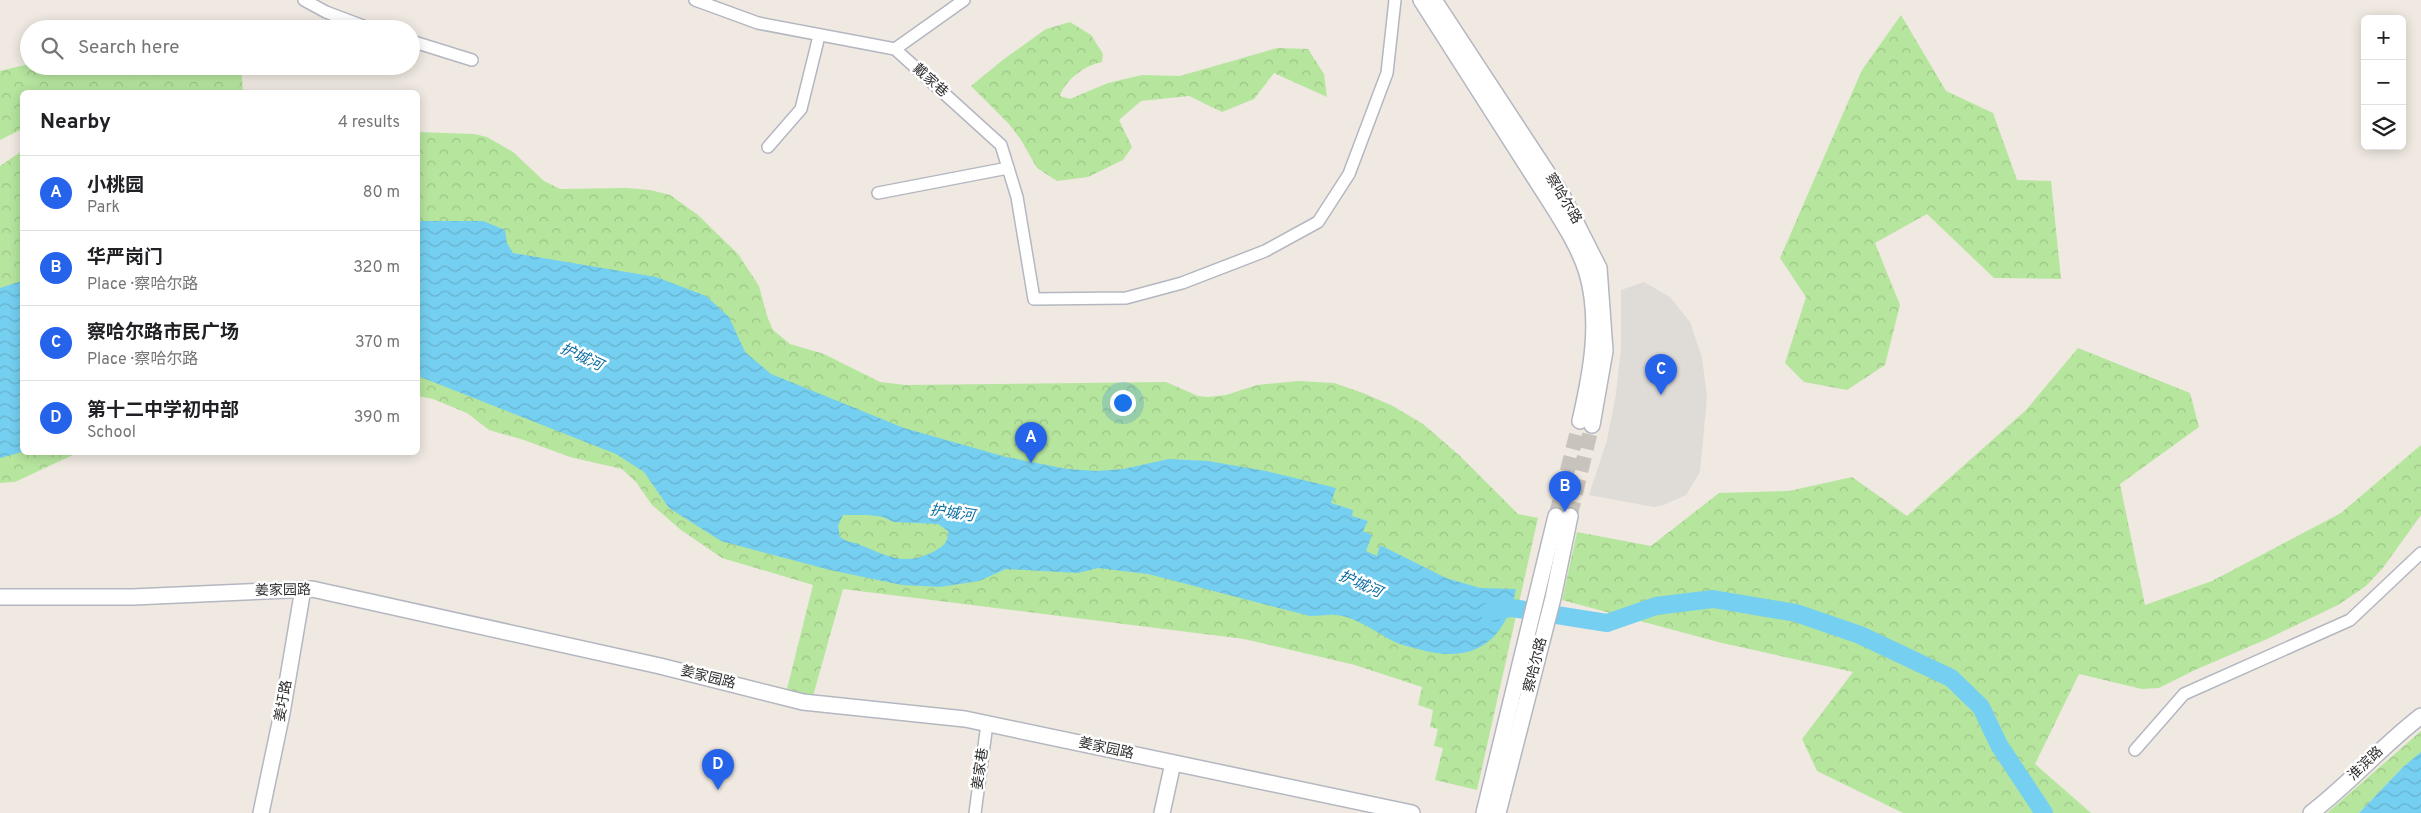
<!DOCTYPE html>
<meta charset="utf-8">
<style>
:root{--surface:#fff;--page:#f2f2f2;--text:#202124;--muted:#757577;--line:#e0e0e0;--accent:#2563eb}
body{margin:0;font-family:Overpass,"Noto Sans SC",sans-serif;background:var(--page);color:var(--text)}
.controls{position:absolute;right:15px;top:15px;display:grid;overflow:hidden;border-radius:8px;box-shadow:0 2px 12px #0003}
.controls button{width:45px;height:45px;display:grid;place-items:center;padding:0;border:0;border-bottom:1px solid var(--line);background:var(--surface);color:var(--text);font:25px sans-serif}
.you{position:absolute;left:1122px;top:402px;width:18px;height:18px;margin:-12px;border:4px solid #fff;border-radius:50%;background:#1a73e8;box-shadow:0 0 0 8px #1a73e833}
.badge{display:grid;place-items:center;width:32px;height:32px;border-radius:50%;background:var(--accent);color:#fff;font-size:16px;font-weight:700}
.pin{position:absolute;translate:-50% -41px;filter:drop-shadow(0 1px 2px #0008)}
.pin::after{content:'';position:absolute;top:26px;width:18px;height:15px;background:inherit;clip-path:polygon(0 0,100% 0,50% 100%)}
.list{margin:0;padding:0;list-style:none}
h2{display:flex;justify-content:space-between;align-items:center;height:65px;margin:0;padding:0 20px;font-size:21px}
h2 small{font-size:16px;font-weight:400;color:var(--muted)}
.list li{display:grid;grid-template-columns:32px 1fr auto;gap:15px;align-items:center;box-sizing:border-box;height:75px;padding:0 20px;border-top:1px solid var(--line)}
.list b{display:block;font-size:19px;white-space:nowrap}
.list p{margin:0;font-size:16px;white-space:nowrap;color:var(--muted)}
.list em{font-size:16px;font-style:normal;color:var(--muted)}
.icon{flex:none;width:28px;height:28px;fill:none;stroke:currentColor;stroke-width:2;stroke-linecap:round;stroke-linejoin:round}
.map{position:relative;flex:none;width:2421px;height:813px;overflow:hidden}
.search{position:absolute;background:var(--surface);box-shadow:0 2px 12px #0003;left:20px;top:20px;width:400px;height:55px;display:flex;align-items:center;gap:12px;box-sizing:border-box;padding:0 18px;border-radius:28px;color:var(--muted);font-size:19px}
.panel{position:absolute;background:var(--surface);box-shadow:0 2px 12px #0003;left:20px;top:90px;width:400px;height:365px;border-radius:8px}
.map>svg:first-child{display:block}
</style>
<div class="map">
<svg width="2421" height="813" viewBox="0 0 2421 813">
<defs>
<pattern id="forest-crowns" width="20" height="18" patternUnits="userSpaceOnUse" patternTransform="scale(1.25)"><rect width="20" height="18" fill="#b6e59e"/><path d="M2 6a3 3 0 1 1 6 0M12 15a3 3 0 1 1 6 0" fill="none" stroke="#9dc588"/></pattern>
<pattern id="water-waves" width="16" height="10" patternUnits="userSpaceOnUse" patternTransform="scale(1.25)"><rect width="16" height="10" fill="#75cff0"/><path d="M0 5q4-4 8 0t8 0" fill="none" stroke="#66b2ce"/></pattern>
</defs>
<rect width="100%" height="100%" fill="#efe9e1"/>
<!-- forest -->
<g fill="url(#forest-crowns)">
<polygon points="1901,15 1946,91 1993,113 2017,180 2051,181 2061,279 1994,278 1927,214 1875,243 1900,305 1885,365 1847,390 1804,382 1785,363 1806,297 1780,258 1862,70"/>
<path d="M 1070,22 L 1091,35 L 1103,54 L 1102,62 C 1085,65 1065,80 1060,96 L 1070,99 L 1108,83 L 1142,75 L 1180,76 L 1277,48 L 1308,49 L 1324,74 L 1327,97 L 1274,73 L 1254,99 L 1222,112 L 1189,96 L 1141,101 L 1119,120 L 1132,147 L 1123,160 L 1088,177 L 1057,181 L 1037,168 L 1021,140 L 1009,124 L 971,86 L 1004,59 L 1046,29 Z"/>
<polygon points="29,64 29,66 241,66 243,92 22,92 22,129 0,140 0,71"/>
<polygon points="418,132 474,134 487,137 513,152 544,181 560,189 627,188 650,190 670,195 698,215 738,254 759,286 767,316 773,330 790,344 824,354 880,382 905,385 1166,382 1198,396 1208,397 1226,395 1257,385 1298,381 1334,383 1363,393 1393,406 1423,424 1460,456 1518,514 1538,518 1477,790 1435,780 1443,748 1434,746 1438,729 1430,727 1433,710 1418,705 1422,687 1355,665 1244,639 843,589 813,696 787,689 813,585 722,558 681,530 652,505 636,482 622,469 570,457 524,440 489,430 467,413 433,399 418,396"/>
<polygon points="22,151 22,452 77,453 15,482 0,483 0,166"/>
<polygon points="2078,348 2190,393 2199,427 2120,484 2145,605 2212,581 2341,513 2421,445 2421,515 2382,569 2366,586 2338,605 2267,639 2195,670 2159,688 2142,689 2079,674 2035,764 2091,813 1903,813 1817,771 1802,739 1853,672 1722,643 1562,600 1577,532 1651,546 1719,493 1789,491 1852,477 1907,516 2026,410"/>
<polygon points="2421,731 2421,753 2403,767 2359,813 2327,813"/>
</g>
<!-- plaza -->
<polygon fill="#dfdcd8" points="1644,282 1670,297 1690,322 1702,357 1707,397 1700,472 1686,495 1664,505 1654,507 1589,495 1607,440 1616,394 1621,348 1621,290"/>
<!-- water -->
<g fill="url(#water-waves)" fill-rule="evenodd">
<path d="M 418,221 L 483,221 L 505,230 L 507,243 L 513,253 L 656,277 L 706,296 L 729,317 L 745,352 L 771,374 L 904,428 L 1006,457 L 1067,469 L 1097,471 L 1123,469 L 1169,459 L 1208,461 L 1266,471 L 1336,488 L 1331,503 L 1353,510 L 1352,516 L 1368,521 L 1363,531 L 1372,535 L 1366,551 L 1377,556 L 1380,545 L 1446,578 L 1480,588 L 1516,589 C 1505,643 1472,665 1418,649 C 1410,647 1401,645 1393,641 C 1375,632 1358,618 1337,615 C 1329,614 1319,616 1310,616 L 1148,574 L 1098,568 L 1078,573 L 1006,569 L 979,581 L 940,587 L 902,585 L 830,570 L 721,541 L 669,508 L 644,472 L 616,454 L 418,376 ZM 843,515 L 868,515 L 883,517 L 894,522 L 938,524 L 948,531 C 949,543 942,547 933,552 C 903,567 886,555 858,544 C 852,542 847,542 840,537 L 838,526 Z"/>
<polygon points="22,281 22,452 0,458 0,288"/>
<polygon points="2421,752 2421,813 2359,813 2403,767"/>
</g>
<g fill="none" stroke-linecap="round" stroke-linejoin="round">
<!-- river -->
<polyline stroke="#75cff0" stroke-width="18" points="1489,612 1512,608 1607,623 1656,606 1713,599 1796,613 1860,635 1951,678 1981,707 1999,745 2044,813"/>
<!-- secondary-tunnel -->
<g stroke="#c8c4bd" stroke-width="15" stroke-dasharray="15 8" stroke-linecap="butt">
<polyline points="1556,516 1580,421"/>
<polyline points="1570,516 1592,425"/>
</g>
<!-- street casing -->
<g stroke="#b4b7c1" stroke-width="14">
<g id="street">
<polyline points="304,0 326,12 371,29"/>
<polyline points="695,0 758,23 895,49 1001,145 1017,197 1034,299 1126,298 1182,283 1265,251 1318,222 1349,174 1387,73 1395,0"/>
<polyline points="411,41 472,60"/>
<polyline points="895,49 964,0"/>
<polyline points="768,147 801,109 819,36"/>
<polyline points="878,193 1008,168"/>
<polyline points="2135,750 2184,694 2350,620 2421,553"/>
<polyline points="975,813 987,724"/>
</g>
</g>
<!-- secondary casing -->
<g stroke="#b4b7c1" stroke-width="18">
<g id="secondary">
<path d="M 1421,0 L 1552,205 C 1565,226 1580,249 1587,273 C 1601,322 1591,373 1580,421"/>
<polyline points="1434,0 1562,195 1599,268 1605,351 1592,425"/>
<polyline points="0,597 133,597 312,589 660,666 803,702 965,719 1412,813"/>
<polyline points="261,813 282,713 303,589"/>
<polyline points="1162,813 1173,763"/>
<polyline points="1484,813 1556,516"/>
<polyline points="1498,813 1553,598 1570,516"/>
<path d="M 2311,813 C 2350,783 2382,746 2421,716"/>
</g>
</g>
<!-- street -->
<use href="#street" stroke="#fff" stroke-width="11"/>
<!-- secondary -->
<use href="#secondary" stroke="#fff" stroke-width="15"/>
</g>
<g text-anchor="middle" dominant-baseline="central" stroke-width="5" stroke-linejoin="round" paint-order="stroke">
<!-- street labels -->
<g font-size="14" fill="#2e2e2e" stroke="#fff">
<text transform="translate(930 81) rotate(42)">戴家巷</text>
<text transform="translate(1563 199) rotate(59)">察哈尔路</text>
<text transform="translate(283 591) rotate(-1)">姜家园路</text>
<text transform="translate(1536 665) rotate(-76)">察哈尔路</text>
<text transform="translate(708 678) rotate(14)">姜家园路</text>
<text transform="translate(284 701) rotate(-80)">姜圩路</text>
<text transform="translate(1106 749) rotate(12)">姜家园路</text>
<text transform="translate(2366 764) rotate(-44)">淮滨路</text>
<text transform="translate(981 769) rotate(-82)">姜家巷</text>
</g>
<!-- water labels -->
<g font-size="15" font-style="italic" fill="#0d6fa3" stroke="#fff">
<text transform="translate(581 358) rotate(25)">护城河</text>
<text transform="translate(952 514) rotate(8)">护城河</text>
<text transform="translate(1360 585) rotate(24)">护城河</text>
</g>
</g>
</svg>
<div class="controls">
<button>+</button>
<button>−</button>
<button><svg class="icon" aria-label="layers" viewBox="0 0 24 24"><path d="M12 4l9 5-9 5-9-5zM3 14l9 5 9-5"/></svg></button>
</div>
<div class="you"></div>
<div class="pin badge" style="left:1031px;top:463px">A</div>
<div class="pin badge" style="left:1565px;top:512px">B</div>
<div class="pin badge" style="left:1661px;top:395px">C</div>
<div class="pin badge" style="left:718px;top:790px">D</div>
<div class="search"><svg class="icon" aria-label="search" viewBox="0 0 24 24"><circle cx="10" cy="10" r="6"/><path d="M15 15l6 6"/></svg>Search here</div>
<section class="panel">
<h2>Nearby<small>4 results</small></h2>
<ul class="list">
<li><span class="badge">A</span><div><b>小桃园</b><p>Park</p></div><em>80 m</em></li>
<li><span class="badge">B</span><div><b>华严岗门</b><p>Place · 察哈尔路</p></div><em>320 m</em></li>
<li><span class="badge">C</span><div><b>察哈尔路市民广场</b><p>Place · 察哈尔路</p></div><em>370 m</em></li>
<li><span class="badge">D</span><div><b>第十二中学初中部</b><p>School</p></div><em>390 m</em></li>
</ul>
</section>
</div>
